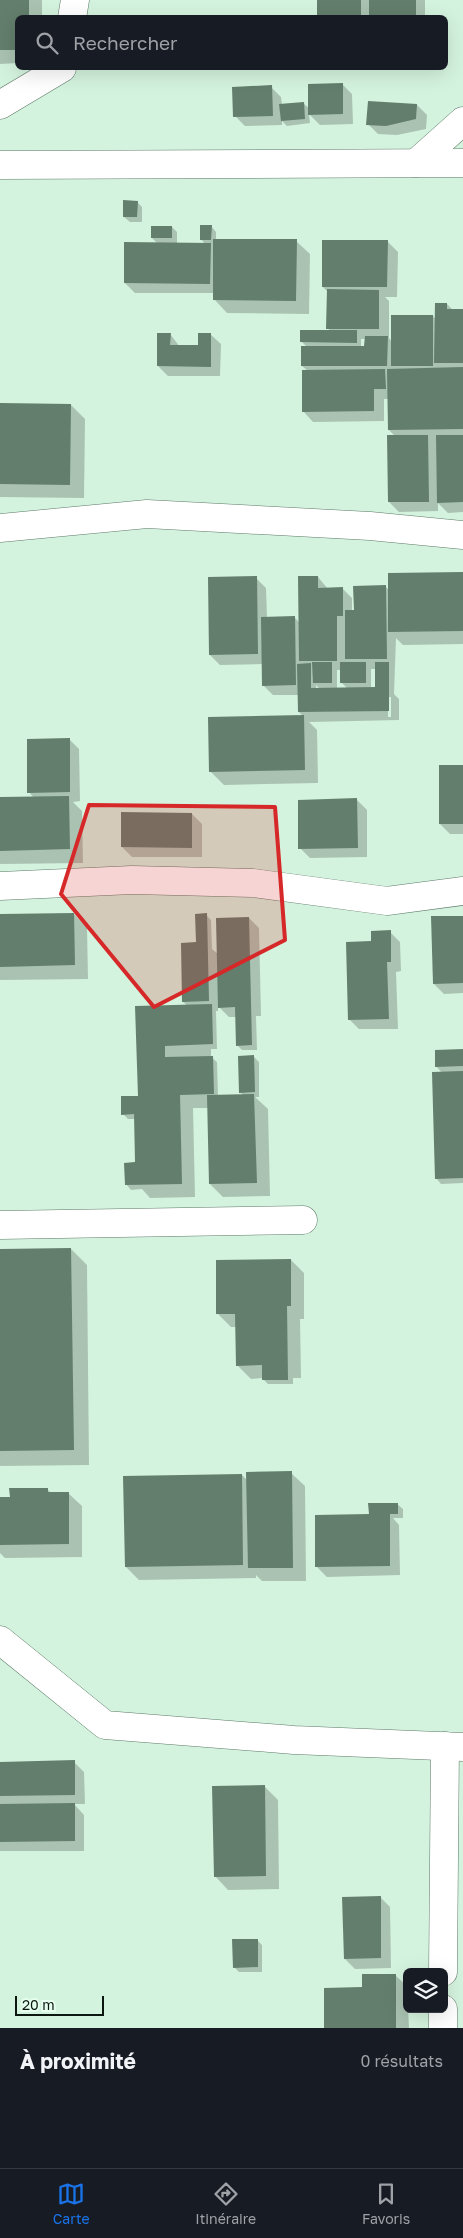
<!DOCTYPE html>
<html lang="fr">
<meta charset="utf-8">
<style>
:root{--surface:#171b24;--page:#242831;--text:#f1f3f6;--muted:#9ea1a6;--line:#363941;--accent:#1a73e8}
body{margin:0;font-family:"Golos Text",sans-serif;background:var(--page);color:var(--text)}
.controls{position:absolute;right:15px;bottom:15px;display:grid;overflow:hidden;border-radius:8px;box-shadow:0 5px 20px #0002}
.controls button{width:45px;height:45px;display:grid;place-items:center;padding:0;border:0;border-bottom:1px solid var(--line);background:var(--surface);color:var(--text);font:25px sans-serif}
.scale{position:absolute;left:15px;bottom:12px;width:89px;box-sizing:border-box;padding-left:5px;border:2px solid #0b160f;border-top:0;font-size:14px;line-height:18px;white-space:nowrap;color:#0b160f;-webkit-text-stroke:4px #e6ffee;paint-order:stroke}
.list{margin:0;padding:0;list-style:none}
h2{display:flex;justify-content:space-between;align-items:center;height:65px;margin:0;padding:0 20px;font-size:21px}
h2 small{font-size:16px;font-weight:400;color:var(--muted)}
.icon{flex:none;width:28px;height:28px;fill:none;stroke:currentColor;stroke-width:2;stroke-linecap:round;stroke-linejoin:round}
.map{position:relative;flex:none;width:463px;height:2028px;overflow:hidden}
.search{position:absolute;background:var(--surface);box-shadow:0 5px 20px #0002;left:15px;right:15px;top:15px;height:55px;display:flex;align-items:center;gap:12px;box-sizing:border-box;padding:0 18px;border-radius:8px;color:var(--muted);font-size:19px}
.sheet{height:140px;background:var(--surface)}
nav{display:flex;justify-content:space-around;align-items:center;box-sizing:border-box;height:70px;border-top:1px solid var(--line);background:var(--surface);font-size:14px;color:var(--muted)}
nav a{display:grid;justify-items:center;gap:2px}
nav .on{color:var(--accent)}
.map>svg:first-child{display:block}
</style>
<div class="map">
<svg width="463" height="2028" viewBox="0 0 463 2028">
<rect width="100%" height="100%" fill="#d4f3de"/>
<!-- shadow -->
<g fill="#0003" fill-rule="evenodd">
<polygon points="0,0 42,0 42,18 18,18 18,63 0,64"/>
<rect x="318" y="0" width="107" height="18"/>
<polygon points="342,84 352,94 353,124 320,125 309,114 310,123 287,126 282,121 282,125 245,126 235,116 271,87 281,97 282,105 303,103 310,109"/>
<polygon points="417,105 427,115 426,129 397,135 378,134 368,124"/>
<polygon points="137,202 142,207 142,222 130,222 124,217"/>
<polygon points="211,226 216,232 216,240 296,241 310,254 309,314 227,313 214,299 214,293 135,293 125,283 158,244 152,238 172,227 177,232 177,244 205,244 201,239"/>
<path d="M 388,242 L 398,252 L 397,297 L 385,297 L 389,301 L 389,338 L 392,342 L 433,316 L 436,320 L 447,304 L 453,310 L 463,310 L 463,512 L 448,513 L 438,503 L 438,511 L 399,512 L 389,502 L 395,436 L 389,430 L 388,399 L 384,399 L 384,421 L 313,422 L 303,411 L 308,371 L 302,366 L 307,347 L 302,342 L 330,331 L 328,328 L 328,292 L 323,287 ZM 361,339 L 366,339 L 365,348 L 361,348 Z"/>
<polygon points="170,334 180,347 199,347 210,334 221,344 220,376 168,376 158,366"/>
<polygon points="0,405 71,405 85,419 84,498 0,497"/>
<path d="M 463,573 L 463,644 L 403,645 L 396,638 L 394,694 L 399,699 L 399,720 L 309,722 L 317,730 L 318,783 L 224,785 L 210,771 L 304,717 L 299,712 L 298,695 L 273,695 L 263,685 L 263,664 L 220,665 L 210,655 L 256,578 L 266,588 L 267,618 L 295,618 L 300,623 L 318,577 L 328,589 L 342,588 L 352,598 L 352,612 L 386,587 L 389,590 ZM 371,669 L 376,669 L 376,687 L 371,689 ZM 337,670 L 341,670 L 341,682 L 348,689 L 337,690 ZM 316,685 L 321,690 L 316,690 ZM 388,697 L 391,697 L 391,717 L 388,717 Z"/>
<polygon points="69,739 79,749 80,801 73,802 82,811 83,863 0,864 0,799 34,798 29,792"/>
<polygon points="463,766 463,834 450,834 440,824"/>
<polygon points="357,800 367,810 367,857 310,858 300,848"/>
<polygon points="192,814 202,824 202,857 132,857 122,847"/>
<polygon points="74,914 87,928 88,979 0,980 0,915"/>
<polygon points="206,915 211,920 212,949 218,954 249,918 259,928 261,1016 256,1016 257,1050 242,1050 237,1045 237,1017 229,1017 218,1006 218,1011 216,1011 217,1049 211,1049 211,1057 217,1062 218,1096 244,1096 240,1092 254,1057 259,1062 259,1097 255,1097 268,1109 270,1196 223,1197 210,1184 208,1108 193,1108 195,1197 150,1198 142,1189 131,1190 126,1184 136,1164 135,1119 128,1119 123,1114 139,1097 137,1007 188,1006 183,1002"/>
<polygon points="463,917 463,993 444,994 434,984"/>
<polygon points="390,932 400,942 401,971 396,972 398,1029 359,1029 349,1019 373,942"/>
<polygon points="463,1050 463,1183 441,1184 436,1178 442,1073 436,1066"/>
<polygon points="71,1249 87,1265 89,1465 0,1466 0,1251"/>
<polygon points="291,1260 304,1273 304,1319 300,1319 301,1378 293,1378 293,1384 268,1384 262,1378 251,1379 237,1365 237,1327 231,1327 218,1314"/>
<polygon points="291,1473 305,1486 306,1581 262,1581 256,1575 256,1578 139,1580 126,1567 242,1475 248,1481"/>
<polygon points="47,1489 51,1493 68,1493 82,1506 82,1557 5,1558 0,1553 0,1498 11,1498"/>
<polygon points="397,1504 403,1509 403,1518 393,1518 399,1525 400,1575 327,1577 317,1567 370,1516"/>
<polygon points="74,1762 84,1772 85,1804 74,1804 84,1815 84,1851 0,1851 0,1763"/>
<polygon points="264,1786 278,1800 279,1889 228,1890 215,1876"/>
<polygon points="380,1897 390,1907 391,1968 355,1969 345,1959"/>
<polygon points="257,1940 262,1945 262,1972 239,1972 234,1967"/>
<polygon points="395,1975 407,1986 409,2028 325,2028 363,1988"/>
</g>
<!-- building -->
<g fill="#637e6c">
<polygon points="0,0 29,0 29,18 18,18 18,50 0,50"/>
<rect x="317" y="0" width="44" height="18"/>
<rect x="369" y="0" width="47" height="18"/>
<polygon points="343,83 343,114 308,115 308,84"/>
<polygon points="272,85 273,116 233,117 232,87"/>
<polygon points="368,101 417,104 416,119 386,126 366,125"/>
<polygon points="304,102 305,119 281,121 279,104"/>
<polygon points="123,200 138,201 137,217 123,217"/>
<polygon points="200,225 212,225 211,240 200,240"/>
<rect x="151" y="226" width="21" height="12"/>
<polygon points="213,239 297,239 296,301 213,300"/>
<polygon points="322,240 388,240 387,287 322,287"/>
<polygon points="124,242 211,243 210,284 124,283"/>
<polygon points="327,289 379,290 379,329 326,329"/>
<polygon points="435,303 447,303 447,309 463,309 463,363 434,363"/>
<rect x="391" y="315" width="42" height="51"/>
<polygon points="300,330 357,330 357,343 300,342"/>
<polygon points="157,333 171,333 170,345 198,345 198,333 211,333 211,367 157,366"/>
<polygon points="365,336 388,336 387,366 301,366 301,346 364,346"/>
<polygon points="463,367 463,429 388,430 387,369"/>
<polygon points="385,369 386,389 374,389 374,411 302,412 302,370"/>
<polygon points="0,403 71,404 70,485 0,484"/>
<polygon points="387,435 428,435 429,502 388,502"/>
<polygon points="436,435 463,435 463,502 437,503"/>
<polygon points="463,572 463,631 388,632 388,573"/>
<polygon points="257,576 258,654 209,655 208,577"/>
<polygon points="298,576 318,576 318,588 343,587 343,616 337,616 337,661 299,661"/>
<polygon points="386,585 387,659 345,659 345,610 354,610 353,586"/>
<polygon points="295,616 296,685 262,686 261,617"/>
<polygon points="312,662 332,662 332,683 313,683"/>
<rect x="340" y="662" width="26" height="21"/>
<polygon points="375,662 389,662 389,711 298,712 297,664 311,663 311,688 375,687"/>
<polygon points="304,715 305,770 209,772 208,717"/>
<polygon points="70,738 70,792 27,793 27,739"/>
<rect x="439" y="765" width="24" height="59"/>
<polygon points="69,796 70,849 0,851 0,797"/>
<polygon points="357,798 358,848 298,849 298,800"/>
<polygon points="121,812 192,813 192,848 121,847"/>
<polygon points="74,913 75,965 0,967 0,914"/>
<polygon points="207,913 209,1001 182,1002 181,943 196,942 195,914"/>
<polygon points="431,916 463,916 463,983 433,984"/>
<polygon points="249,917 252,1045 236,1046 235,1007 218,1008 216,918"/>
<polygon points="391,930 391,962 387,962 389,1019 348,1020 346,942 371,941 371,931"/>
<polygon points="212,1004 213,1044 165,1046 165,1057 213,1056 214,1094 180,1095 182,1184 125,1185 124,1163 135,1162 134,1114 121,1115 121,1096 138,1096 135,1006"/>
<polygon points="463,1049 463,1066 435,1067 435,1050"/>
<polygon points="254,1055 255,1092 239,1093 238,1056"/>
<polygon points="463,1071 463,1178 435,1179 432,1072"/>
<polygon points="254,1094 257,1183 209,1184 207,1095"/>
<polygon points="71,1248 74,1450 0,1451 0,1249"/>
<polygon points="291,1259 291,1306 287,1306 288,1380 262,1380 262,1365 236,1366 235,1314 216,1314 216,1260"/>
<polygon points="292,1471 293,1568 248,1568 246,1472"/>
<polygon points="242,1474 243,1565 125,1567 123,1476"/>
<polygon points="9,1488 48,1488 48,1492 69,1492 69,1544 0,1545 0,1497 10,1497"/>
<polygon points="368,1503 398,1503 398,1514 390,1514 390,1566 315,1567 315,1515 369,1514"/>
<polygon points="75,1760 75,1795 0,1796 0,1762"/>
<polygon points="265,1785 266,1876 214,1877 212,1786"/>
<polygon points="75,1803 75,1841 0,1842 0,1804"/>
<polygon points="381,1896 381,1958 344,1959 342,1897"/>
<polygon points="232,1939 258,1939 258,1967 233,1968"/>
<polygon points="362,1974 396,1974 396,2028 324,2028 324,1988 362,1987"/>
</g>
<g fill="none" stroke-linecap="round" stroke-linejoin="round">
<!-- minor casing -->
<g stroke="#5e7a68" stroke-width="29">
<g id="minor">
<polyline points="72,18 75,0"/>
<polyline points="0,105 62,68"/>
<polyline points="416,163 463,121"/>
<polyline points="0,165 463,163"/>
<polyline points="0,528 147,514 370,526 463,535"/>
<polyline points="0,886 132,880 253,883 387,901 463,891"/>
<polyline points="0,1225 303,1220"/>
<polyline points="0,1640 105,1725 294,1740 463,1747"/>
<polyline points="443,1972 445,1746"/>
<polyline points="443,2028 443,2009"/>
</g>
</g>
<!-- minor -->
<use href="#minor" stroke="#fff" stroke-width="28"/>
</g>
<!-- marked area -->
<path fill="#d62828" fill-opacity="0.2" stroke="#d62828" stroke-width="4" stroke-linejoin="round" d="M 89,805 L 275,807 L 285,940 L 154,1007 L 61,894 Z"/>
</svg>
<div class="controls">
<button><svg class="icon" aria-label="layers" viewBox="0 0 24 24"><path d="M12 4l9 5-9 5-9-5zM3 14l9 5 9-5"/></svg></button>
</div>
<div class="scale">20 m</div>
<div class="search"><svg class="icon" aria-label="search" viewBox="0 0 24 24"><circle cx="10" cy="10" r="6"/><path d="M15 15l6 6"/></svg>Rechercher</div>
</div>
<section class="sheet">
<h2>À proximité<small>0 résultats</small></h2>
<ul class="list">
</ul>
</section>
<nav>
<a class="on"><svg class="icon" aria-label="map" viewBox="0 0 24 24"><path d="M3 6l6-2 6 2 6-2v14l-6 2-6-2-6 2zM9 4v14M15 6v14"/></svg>Carte</a>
<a><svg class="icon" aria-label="directions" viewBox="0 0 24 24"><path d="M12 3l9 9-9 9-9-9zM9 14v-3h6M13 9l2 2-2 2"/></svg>Itinéraire</a>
<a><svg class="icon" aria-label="saved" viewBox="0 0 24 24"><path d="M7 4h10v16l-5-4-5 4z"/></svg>Favoris</a>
</nav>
